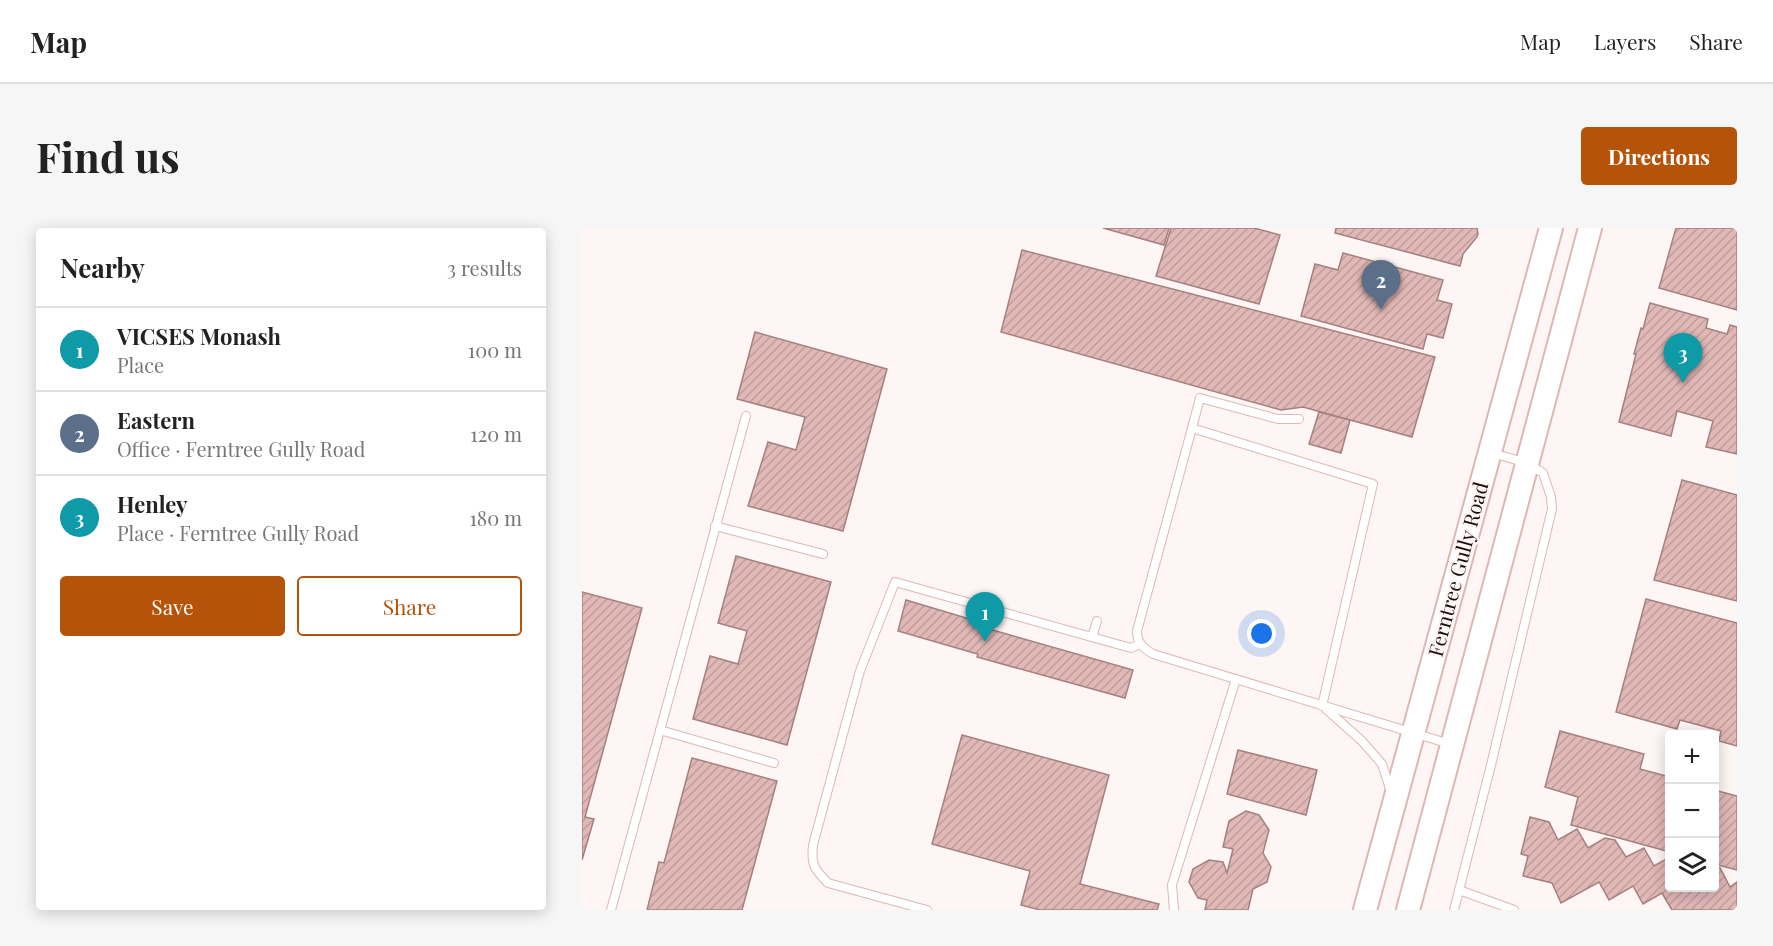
<!DOCTYPE html>
<meta charset="utf-8">
<style>
:root{--surface:#fff;--page:#f6f6f6;--text:#222;--muted:#767676;--line:#e0e0e0;--accent:#b45309}
body{margin:0;font-family:"Playfair Display",serif;background:var(--page);color:var(--text)}
.controls{position:absolute;right:18px;bottom:18px;display:grid;overflow:hidden;border-radius:6px;box-shadow:0 3px 15px #0003}
.controls button{width:54px;height:54px;display:grid;place-items:center;padding:0;border:0;border-bottom:2px solid var(--line);background:var(--surface);color:var(--text);font:30px sans-serif}
.you{position:absolute;left:680px;top:406px;width:21px;height:21px;margin:-15px;border:4px solid #fff;border-radius:50%;background:#1a73e8;box-shadow:0 0 0 9px #1a73e833}
.badge{display:grid;place-items:center;width:39px;height:39px;border-radius:50%;background:var(--accent);color:#fff;font-size:20px;font-weight:700}
.pin{position:absolute;translate:-50% -50px;filter:drop-shadow(0 2px 3px #0008)}
.pin::after{content:'';position:absolute;top:32px;width:21px;height:18px;background:inherit;clip-path:polygon(0 0,100% 0,50% 100%)}
.list{margin:0;padding:0;list-style:none}
h2{display:flex;justify-content:space-between;align-items:center;height:78px;margin:0;padding:0 24px;font-size:26px}
h2 small{font-size:20px;font-weight:400;color:var(--muted)}
.list li{display:grid;grid-template-columns:39px 1fr auto;gap:18px;align-items:center;box-sizing:border-box;height:84px;padding:0 24px;border-top:2px solid var(--line)}
.list b{display:block;font-size:22px;white-space:nowrap}
.list p{margin:0;font-size:20px;white-space:nowrap;color:var(--muted)}
.list em{font-size:20px;font-style:normal;color:var(--muted)}
.actions{display:flex;gap:12px;padding:18px 24px}
.actions a{flex:1;padding:14px 0;border:2px solid var(--accent);border-radius:6px;text-align:center;font-size:21px;color:var(--accent)}
.actions .main{background:var(--accent);color:#fff}
.icon{flex:none;width:33px;height:33px;fill:none;stroke:currentColor;stroke-width:2;stroke-linecap:round;stroke-linejoin:round}
.map{position:relative;flex:none;width:1155px;height:682px;overflow:hidden;border-radius:6px}
header{display:flex;align-items:center;gap:36px;box-sizing:border-box;height:84px;padding:0 30px;background:var(--surface);border-bottom:2px solid var(--line)}
header strong{font-size:28px}
nav{display:flex;gap:33px;margin-inline-start:auto;font-size:21px}
.intro{display:flex;align-items:center;justify-content:space-between;box-sizing:border-box;height:144px;padding:0 36px}
h1{margin:0;font-size:42px}
.button{padding:15px 27px;border-radius:6px;background:var(--accent);color:#fff;font-size:21px;font-weight:700}
main{display:flex;gap:36px;padding:0 36px}
aside{flex:1;background:var(--surface);border-radius:6px;box-shadow:0 3px 15px #0003}
.map>svg:first-child{display:block}
</style>
<header>
<strong>Map</strong>
<nav><a>Map</a><a>Layers</a><a>Share</a></nav>
</header>
<div class="intro"><h1>Find us</h1><a class="button">Directions</a></div>
<main>
<aside>
<h2>Nearby<small>3 results</small></h2>
<ul class="list">
<li><span class="badge" style="background:#0f9aa8">1</span><div><b>VICSES Monash</b><p>Place</p></div><em>100 m</em></li>
<li><span class="badge" style="background:#5c6f8a">2</span><div><b>Eastern</b><p>Office · Ferntree Gully Road</p></div><em>120 m</em></li>
<li><span class="badge" style="background:#0f9aa8">3</span><div><b>Henley</b><p>Place · Ferntree Gully Road</p></div><em>180 m</em></li>
</ul>
<div class="actions"><a class="main">Save</a><a>Share</a></div>
</aside>
<div class="map">
<svg width="1155" height="682" viewBox="0 0 1155 682">
<defs>
<pattern id="building-hatch" width="6" height="6" patternUnits="userSpaceOnUse" patternTransform="scale(1.5)"><rect width="6" height="6" fill="#e0b8b6"/><path d="M-1 1l2-2M0 6l6-6M5 7l2-2" fill="none" stroke="#c09d9b"/></pattern>
</defs>
<rect width="100%" height="100%" fill="#fef6f5"/>
<!-- building -->
<g fill="url(#building-hatch)" stroke="#a5807e" stroke-width="1.5">
<polygon points="521,0 587,0 582,17"/>
<polygon points="589,0 672,0 698,7 677,76 574,48"/>
<polygon points="754,0 895,0 896,6 895,9 881,26 878,38 753,5"/>
<polygon points="1094,0 1155,0 1155,82 1077,60"/>
<polygon points="440,22 853,129 830,209 721,179 699,182 419,104"/>
<polygon points="761,25 861,52 855,72 870,76 861,110 845,106 841,121 719,88 733,36 756,42"/>
<polygon points="1068,75 1126,91 1124,100 1145,106 1148,97 1155,99 1155,226 1124,219 1131,193 1095,183 1089,208 1037,194 1054,126 1052,126 1059,100 1061,101"/>
<polygon points="173,104 305,141 261,303 166,278 186,214 214,222 223,189 155,171"/>
<polygon points="737,184 768,192 759,225 727,216"/>
<polygon points="1100,252 1155,267 1155,373 1072,352"/>
<polygon points="154,328 249,354 205,517 111,491 128,428 156,436 165,403 136,395"/>
<polygon points="0,364 60,380 3,589 12,591 0,632"/>
<polygon points="1064,371 1155,395 1155,518 1137,513 1139,503 1098,492 1095,501 1034,484"/>
<polygon points="324,372 401,395 400,399 551,442 543,470 395,429 396,426 392,425 316,403"/>
<polygon points="978,503 1062,526 1058,541 1088,549 1088,624 989,597 996,569 963,559"/>
<polygon points="380,507 527,547 498,656 577,676 575,682 458,682 439,677 448,643 350,616"/>
<polygon points="656,522 735,542 724,587 645,566"/>
<polygon points="110,530 195,553 160,682 65,682 77,634 82,635"/>
<polygon points="1132,562 1155,568 1155,642 1132,636"/>
<polygon points="664,583 677,587 687,602 681,625 689,639 685,654 671,661 666,682 623,682 625,672 616,670 607,654 611,641 627,632 641,634 645,645 651,621 641,619 647,593"/>
<polygon points="948,589 967,594 976,612 995,601 1006,620 1023,610 1033,612 1044,629 1062,620 1072,638 1088,629 1088,660 1132,660 1132,639 1138,640 1148,659 1155,654 1155,682 1090,682 1080,665 1061,676 1051,658 1027,672 1017,654 979,675 970,655 941,648 946,628 939,626"/>
</g>
<g fill="none" stroke-linecap="round" stroke-linejoin="round">
<!-- lane casing -->
<g stroke="#deb7b4" stroke-width="10">
<g id="lane">
<polyline points="610,200 618,170 696,191 717,191"/>
<polyline points="133,298 241,326"/>
<polyline points="510,409 515,393"/>
<path d="M 740,478 L 791,256 L 610,200 L 555,403 C 555,415 561,420 571,426 L 868,516"/>
<polyline points="744,481 780,513 800,536 809,564"/>
<polyline points="78,502 192,535"/>
<polyline points="877,662 932,682"/>
<polyline points="29,682 164,188"/>
<path d="M 345,682 L 246,655 C 232,641 229,637 231,617 L 278,443 L 313,354 L 549,420 L 558,416"/>
<polyline points="592,682 590,657 654,451"/>
<polyline points="872,682 909,537 970,281 969,269 961,245 945,235 910,225"/>
</g>
</g>
<!-- primary casing -->
<g stroke="#deb7b4" stroke-width="26">
<g id="primary">
<polyline points="783,682 969,0"/>
<polyline points="826,682 1008,0"/>
</g>
</g>
<!-- lane -->
<use href="#lane" stroke="#fff" stroke-width="8"/>
<!-- primary -->
<use href="#primary" stroke="#fff" stroke-width="22"/>
</g>
<g text-anchor="middle" dominant-baseline="central" stroke-width="5" stroke-linejoin="round" paint-order="stroke">
<!-- street labels -->
<g font-size="20" fill="#1a0d0c" stroke="#fef6f5">
<text transform="translate(875 341) rotate(-75)">Ferntree Gully Road</text>
</g>
</g>
</svg>
<div class="controls">
<button>+</button>
<button>−</button>
<button><svg class="icon" aria-label="layers" viewBox="0 0 24 24"><path d="M12 4l9 5-9 5-9-5zM3 14l9 5 9-5"/></svg></button>
</div>
<div class="you"></div>
<div class="pin badge" style="left:403px;top:414px;background:#0f9aa8">1</div>
<div class="pin badge" style="left:799px;top:82px;background:#5c6f8a">2</div>
<div class="pin badge" style="left:1101px;top:155px;background:#0f9aa8">3</div>
</div>
</main>
